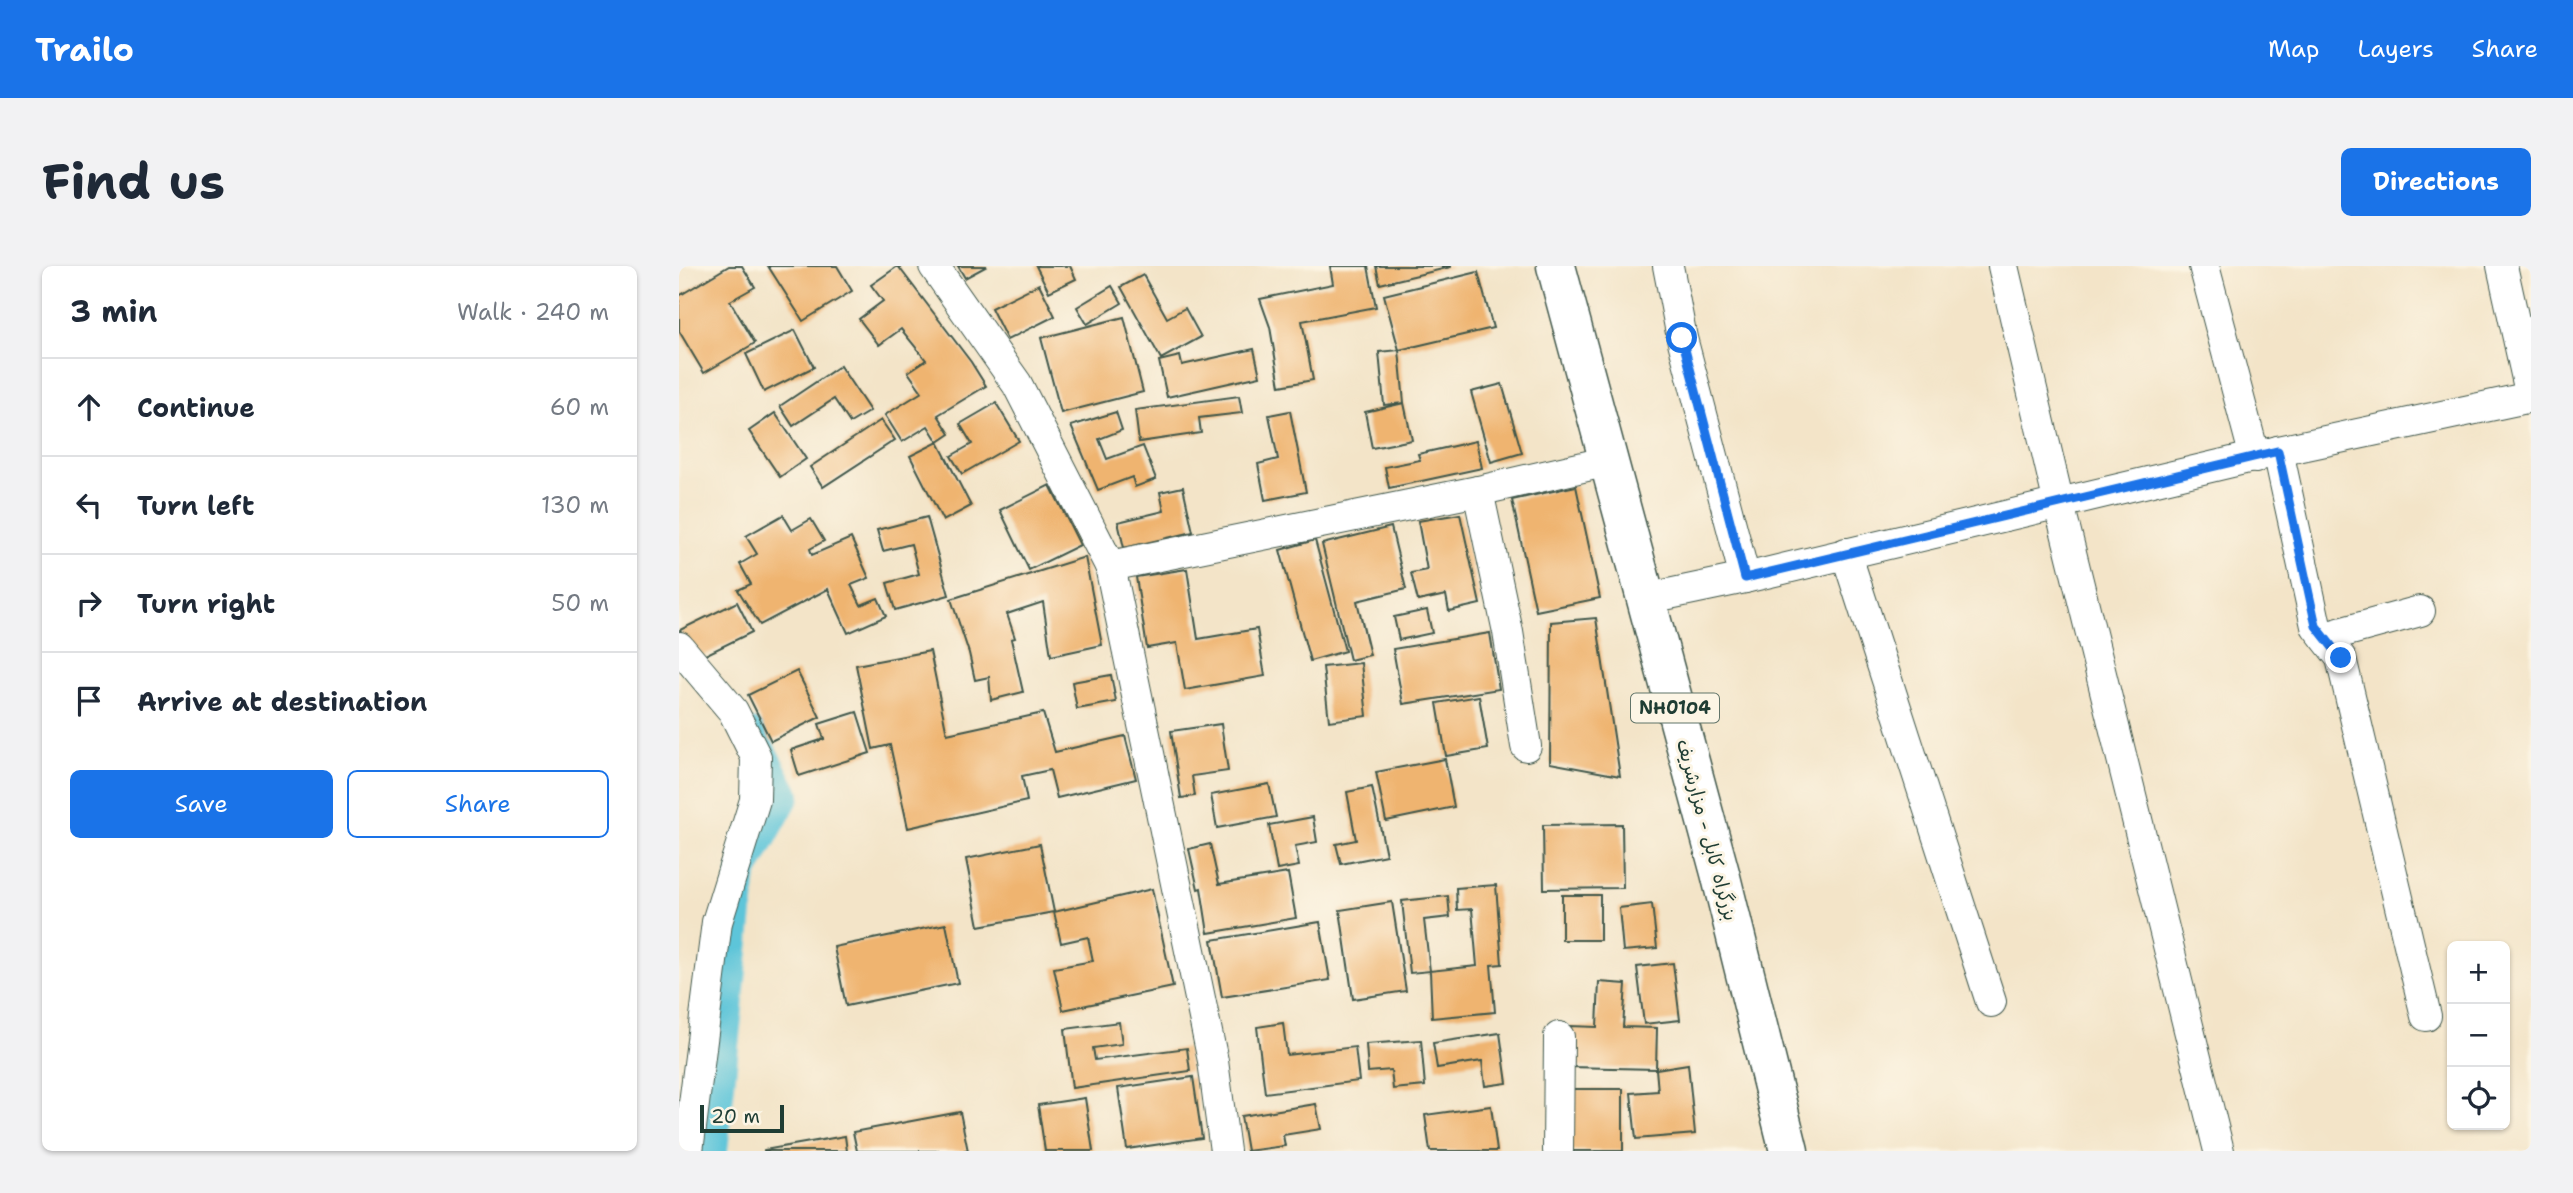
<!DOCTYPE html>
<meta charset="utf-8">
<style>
:root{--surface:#fff;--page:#f2f2f3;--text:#1f2937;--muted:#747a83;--line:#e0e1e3;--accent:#1a73e8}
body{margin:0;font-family:"Shantell Sans","Playpen Sans Arabic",sans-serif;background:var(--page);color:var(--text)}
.controls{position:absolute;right:21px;bottom:21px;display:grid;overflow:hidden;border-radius:10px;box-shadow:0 2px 5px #0004}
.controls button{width:63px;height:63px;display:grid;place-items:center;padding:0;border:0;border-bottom:2px solid var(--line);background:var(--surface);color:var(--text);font:35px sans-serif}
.scale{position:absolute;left:21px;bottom:18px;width:84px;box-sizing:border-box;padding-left:7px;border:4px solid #1f3d34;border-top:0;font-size:19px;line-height:24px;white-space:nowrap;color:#1f3d34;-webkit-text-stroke:5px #fcf5e5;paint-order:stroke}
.stop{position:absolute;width:21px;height:21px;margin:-16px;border:5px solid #1a73e8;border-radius:50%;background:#fff}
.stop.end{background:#1a73e8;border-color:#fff;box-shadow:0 2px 7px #0008}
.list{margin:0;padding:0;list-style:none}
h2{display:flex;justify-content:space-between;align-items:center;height:91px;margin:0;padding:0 28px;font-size:30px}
h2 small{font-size:23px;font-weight:400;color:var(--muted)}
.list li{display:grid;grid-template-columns:46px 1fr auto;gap:21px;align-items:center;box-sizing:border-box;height:98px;padding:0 28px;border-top:2px solid var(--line)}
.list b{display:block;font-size:26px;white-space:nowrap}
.list em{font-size:23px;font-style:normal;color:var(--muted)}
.actions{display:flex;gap:14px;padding:21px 28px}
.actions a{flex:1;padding:16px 0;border:2px solid var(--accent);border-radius:10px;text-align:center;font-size:24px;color:var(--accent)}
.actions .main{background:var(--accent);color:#fff}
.icon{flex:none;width:38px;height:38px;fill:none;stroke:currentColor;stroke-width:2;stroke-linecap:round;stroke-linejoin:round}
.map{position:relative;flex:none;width:1852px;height:885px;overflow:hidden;border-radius:10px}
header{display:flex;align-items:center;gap:42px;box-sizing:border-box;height:98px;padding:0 35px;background:var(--accent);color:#fff}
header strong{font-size:33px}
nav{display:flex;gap:38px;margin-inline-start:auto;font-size:24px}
.intro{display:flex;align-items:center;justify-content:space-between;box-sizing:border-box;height:168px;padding:0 42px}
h1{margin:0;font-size:49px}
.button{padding:18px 32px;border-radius:10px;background:var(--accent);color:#fff;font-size:24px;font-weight:700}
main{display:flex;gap:42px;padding:0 42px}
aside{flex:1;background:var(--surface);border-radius:10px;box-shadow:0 2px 5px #0004}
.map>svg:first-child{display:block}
</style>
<header>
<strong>Trailo</strong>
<nav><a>Map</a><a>Layers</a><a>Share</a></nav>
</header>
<div class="intro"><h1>Find us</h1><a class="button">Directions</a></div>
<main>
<aside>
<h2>3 min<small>Walk · 240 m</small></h2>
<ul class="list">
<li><svg class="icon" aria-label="ahead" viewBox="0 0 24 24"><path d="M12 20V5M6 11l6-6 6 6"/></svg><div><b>Continue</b></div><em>60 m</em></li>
<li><svg class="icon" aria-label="left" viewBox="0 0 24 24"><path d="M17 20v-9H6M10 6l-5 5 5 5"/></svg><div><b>Turn left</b></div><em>130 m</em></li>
<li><svg class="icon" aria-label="right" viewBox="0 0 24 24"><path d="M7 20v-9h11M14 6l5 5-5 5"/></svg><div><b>Turn right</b></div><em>50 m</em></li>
<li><svg class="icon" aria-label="arrive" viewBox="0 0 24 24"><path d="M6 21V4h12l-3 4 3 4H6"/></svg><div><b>Arrive at destination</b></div></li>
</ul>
<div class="actions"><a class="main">Save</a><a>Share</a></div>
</aside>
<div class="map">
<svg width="1852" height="885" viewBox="0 0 1852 885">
<rect width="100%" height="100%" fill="#fcf5e5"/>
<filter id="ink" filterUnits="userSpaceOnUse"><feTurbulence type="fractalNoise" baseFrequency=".0143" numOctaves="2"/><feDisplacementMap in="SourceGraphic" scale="14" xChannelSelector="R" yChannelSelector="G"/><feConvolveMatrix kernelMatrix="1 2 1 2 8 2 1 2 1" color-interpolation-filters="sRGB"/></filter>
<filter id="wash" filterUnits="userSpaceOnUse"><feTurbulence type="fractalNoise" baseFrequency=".00686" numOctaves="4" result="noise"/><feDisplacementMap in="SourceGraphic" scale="28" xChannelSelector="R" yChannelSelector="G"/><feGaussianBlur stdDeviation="1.57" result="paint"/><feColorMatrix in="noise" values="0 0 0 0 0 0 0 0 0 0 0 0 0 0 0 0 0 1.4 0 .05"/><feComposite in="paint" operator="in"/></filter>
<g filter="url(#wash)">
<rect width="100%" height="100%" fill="#f3e4c8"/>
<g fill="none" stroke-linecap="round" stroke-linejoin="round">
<!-- canal -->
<polyline stroke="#5dc5d9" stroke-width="30" points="34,885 63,608 106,530 73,468"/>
</g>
<g id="blocks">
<!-- building -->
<g fill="#efb470">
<polygon points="50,0 63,0 76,21 51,35 76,77 25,107 0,65 0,30"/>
<polygon points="89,0 158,0 173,25 124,55"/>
<polygon points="219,0 292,96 307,120 259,149 271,168 259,176 249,160 223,176 206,149 243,126 229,106 247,94 222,63 200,79 180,53 204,35 192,19"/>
<polygon points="279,0 308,0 286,12"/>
<polygon points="357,0 391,0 397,13 370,26"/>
<polygon points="651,0 689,0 697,41 623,55 634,114 601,120 591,61 581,33 654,18"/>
<polygon points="697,0 772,0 772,1 701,18"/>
<polygon points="799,6 814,62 720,84 705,29"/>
<polygon points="464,9 488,52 506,42 522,71 482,93 442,21"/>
<polygon points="360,18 376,50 328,74 312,42"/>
<polygon points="433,20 443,37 408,58 398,41"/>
<polygon points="445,51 464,126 382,147 362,72"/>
<polygon points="116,64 135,101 85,126 67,88"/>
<polygon points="575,83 581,110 488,131 480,95 501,90 503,99"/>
<polygon points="720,84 725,137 733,174 693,182 686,146 725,137 705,139 700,86"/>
<polygon points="161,100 191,145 171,157 155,133 114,160 101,140"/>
<polygon points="823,118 843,187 812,196 792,126"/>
<polygon points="560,130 563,147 520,152 522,167 460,176 456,144"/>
<polygon points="317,137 340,175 283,208 272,190 293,178 281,158"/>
<polygon points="611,145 627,226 586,234 579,198 599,193 590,149"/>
<polygon points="437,146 443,164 420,173 428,193 464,180 477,213 456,221 453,211 419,224 392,160"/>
<polygon points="96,147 127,193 101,211 70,165"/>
<polygon points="202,154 216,174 144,221 131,201"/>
<polygon points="797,175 803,202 710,222 706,201 741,194 739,188"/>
<polygon points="259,176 292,240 264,255 231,190"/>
<polygon points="371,219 401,279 350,304 321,244"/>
<polygon points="897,220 921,332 857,345 833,234"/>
<polygon points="504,221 514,266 445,282 439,256 485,245 481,226"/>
<polygon points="781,248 801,338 770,345 767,329 739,335 732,307 748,304 739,255"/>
<polygon points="104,249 113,264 132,253 145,275 131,283 133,289 172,272 190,312 172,319 182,339 199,332 207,350 169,367 149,323 81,359 59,324 72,318 61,298 78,288 67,270"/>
<polygon points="248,251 270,329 216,344 208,317 240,308 232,278 204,285 198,264"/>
<polygon points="712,261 727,323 678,335 691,389 671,394 643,278"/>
<polygon points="636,274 666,385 631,395 601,284"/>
<polygon points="406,291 423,379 372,390 364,336 328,348 336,372 332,373 344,426 312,434 310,411 296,414 290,387 272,333"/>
<polygon points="508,303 519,373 578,363 586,410 506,424 498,377 468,382 457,311"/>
<polygon points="58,336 73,366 16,394 1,364"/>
<polygon points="748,344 753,367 720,374 715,351"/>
<polygon points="917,352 941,510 871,497 872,356"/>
<polygon points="811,367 820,423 724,438 714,383"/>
<polygon points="251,385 268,468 364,447 376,486 446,470 457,513 378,532 371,504 343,510 348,535 229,562 211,479 194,483 177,399"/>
<polygon points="682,397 688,450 650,455 644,401"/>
<polygon points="118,405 141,451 92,475 69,429"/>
<polygon points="432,409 437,436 398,443 393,416"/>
<polygon points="800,430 809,483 767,490 758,437"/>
<polygon points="178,446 191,487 120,510 112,484 145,473 140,458"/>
<polygon points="542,458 549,505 513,510 516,530 502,532 492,465"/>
<polygon points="766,493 775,541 707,555 697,506"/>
<polygon points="590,518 597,551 538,562 532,529"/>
<polygon points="693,521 707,589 662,598 657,578 677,574 668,526"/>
<polygon points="634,551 638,576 616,580 620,600 598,604 590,559"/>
<polygon points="943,558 944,622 865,623 864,559"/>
<polygon points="361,578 375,646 473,623 494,721 384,744 375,702 414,695 409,671 382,677 375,646 300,660 287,593"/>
<polygon points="531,578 540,618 609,607 617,652 529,667 522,622 519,623 510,583"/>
<polygon points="817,619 823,698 812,699 816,746 753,752 751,705 731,707 723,635 769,630 771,651 745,654 751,705 798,700 793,643 778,644 777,622"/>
<rect x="883" y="629" width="38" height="45"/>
<polygon points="713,636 727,725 674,733 661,644"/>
<polygon points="973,638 978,682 944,685 940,642"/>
<polygon points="641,656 651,714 543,731 533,674"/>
<polygon points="267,658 279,717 167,740 155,681"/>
<polygon points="994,697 1001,754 965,758 958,701"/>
<polygon points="920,716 947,718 944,761 978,762 977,803 1009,798 1016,868 957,873 952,827 979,825 977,803 890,801 891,760 918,761"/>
<polygon points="440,756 443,778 414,782 416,794 508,782 511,805 393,822 386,763"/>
<polygon points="604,757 608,789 676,781 680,815 586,827 578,761"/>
<polygon points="821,767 828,817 806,820 803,795 758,802 754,777"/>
<polygon points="742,774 746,820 714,823 712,804 689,806 687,778"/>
<polygon points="514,811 523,872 448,883 439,822"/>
<rect x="890" y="823" width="54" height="62"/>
<polygon points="406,832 414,885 366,885 359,839"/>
<polygon points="637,838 642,863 604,869 606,880 568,885 562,850"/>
<polygon points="812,840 818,885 751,885 746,849"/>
<polygon points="281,846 289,885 178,885 174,866"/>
<polygon points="166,870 168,885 85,885 85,884"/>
</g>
</g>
</g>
<g filter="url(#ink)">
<use href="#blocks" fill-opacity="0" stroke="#3f564a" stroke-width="2"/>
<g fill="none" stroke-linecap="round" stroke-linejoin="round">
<!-- street casing -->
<g stroke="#3f564a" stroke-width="32">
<g id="street">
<polyline points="255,0 338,118 431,300 534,795 546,885"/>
<polyline points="989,0 1003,72 1066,312"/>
<polyline points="1324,0 1380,238 1540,885"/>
<polyline points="1525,0 1576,192"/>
<polyline points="1599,185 1637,360 1662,392 1747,750"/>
<polyline points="799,225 829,366 847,480"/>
<polyline points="1167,287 1312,736"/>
<polyline points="431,300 799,225 930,195"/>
<polyline points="966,333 1066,312 1599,185 1852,131 1823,0"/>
<polyline points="1646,371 1741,345"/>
<polyline points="0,381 54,445 77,491 76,534 38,656 9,885"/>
<polyline points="879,885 880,771"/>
</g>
</g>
<!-- highway casing -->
<g stroke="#3f564a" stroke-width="41">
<polyline id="highway" points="877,0 1041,607 1110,885"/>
</g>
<!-- street -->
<use href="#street" stroke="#fff" stroke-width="30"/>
<!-- highway -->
<use href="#highway" stroke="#fff" stroke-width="38"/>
</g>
</g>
<g fill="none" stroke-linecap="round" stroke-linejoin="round" filter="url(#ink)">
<!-- route -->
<polyline stroke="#1a73e8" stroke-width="9" points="1003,72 1066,312 1599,185 1637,360 1662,392"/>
</g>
<g text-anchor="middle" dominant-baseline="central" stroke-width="6" stroke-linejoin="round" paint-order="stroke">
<!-- shield labels -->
<rect fill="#fcf5e5" stroke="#617469" stroke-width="2" x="952" y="427.5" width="88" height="29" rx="5"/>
<g font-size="18" font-weight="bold" fill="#1f3d34">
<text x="996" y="442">NH0104</text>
</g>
<!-- street labels -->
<g font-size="19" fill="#1f3d34" stroke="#fcf5e5">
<text transform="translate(1028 564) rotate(75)">بزرگراه کابل - مزارشریف</text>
</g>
</g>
</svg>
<div class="controls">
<button>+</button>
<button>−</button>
<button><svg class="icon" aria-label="locate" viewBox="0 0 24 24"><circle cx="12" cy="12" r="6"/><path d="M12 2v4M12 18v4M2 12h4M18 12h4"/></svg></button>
</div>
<div class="scale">20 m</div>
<div class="stop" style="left:1003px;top:72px"></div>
<div class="stop end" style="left:1662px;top:392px"></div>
</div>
</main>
